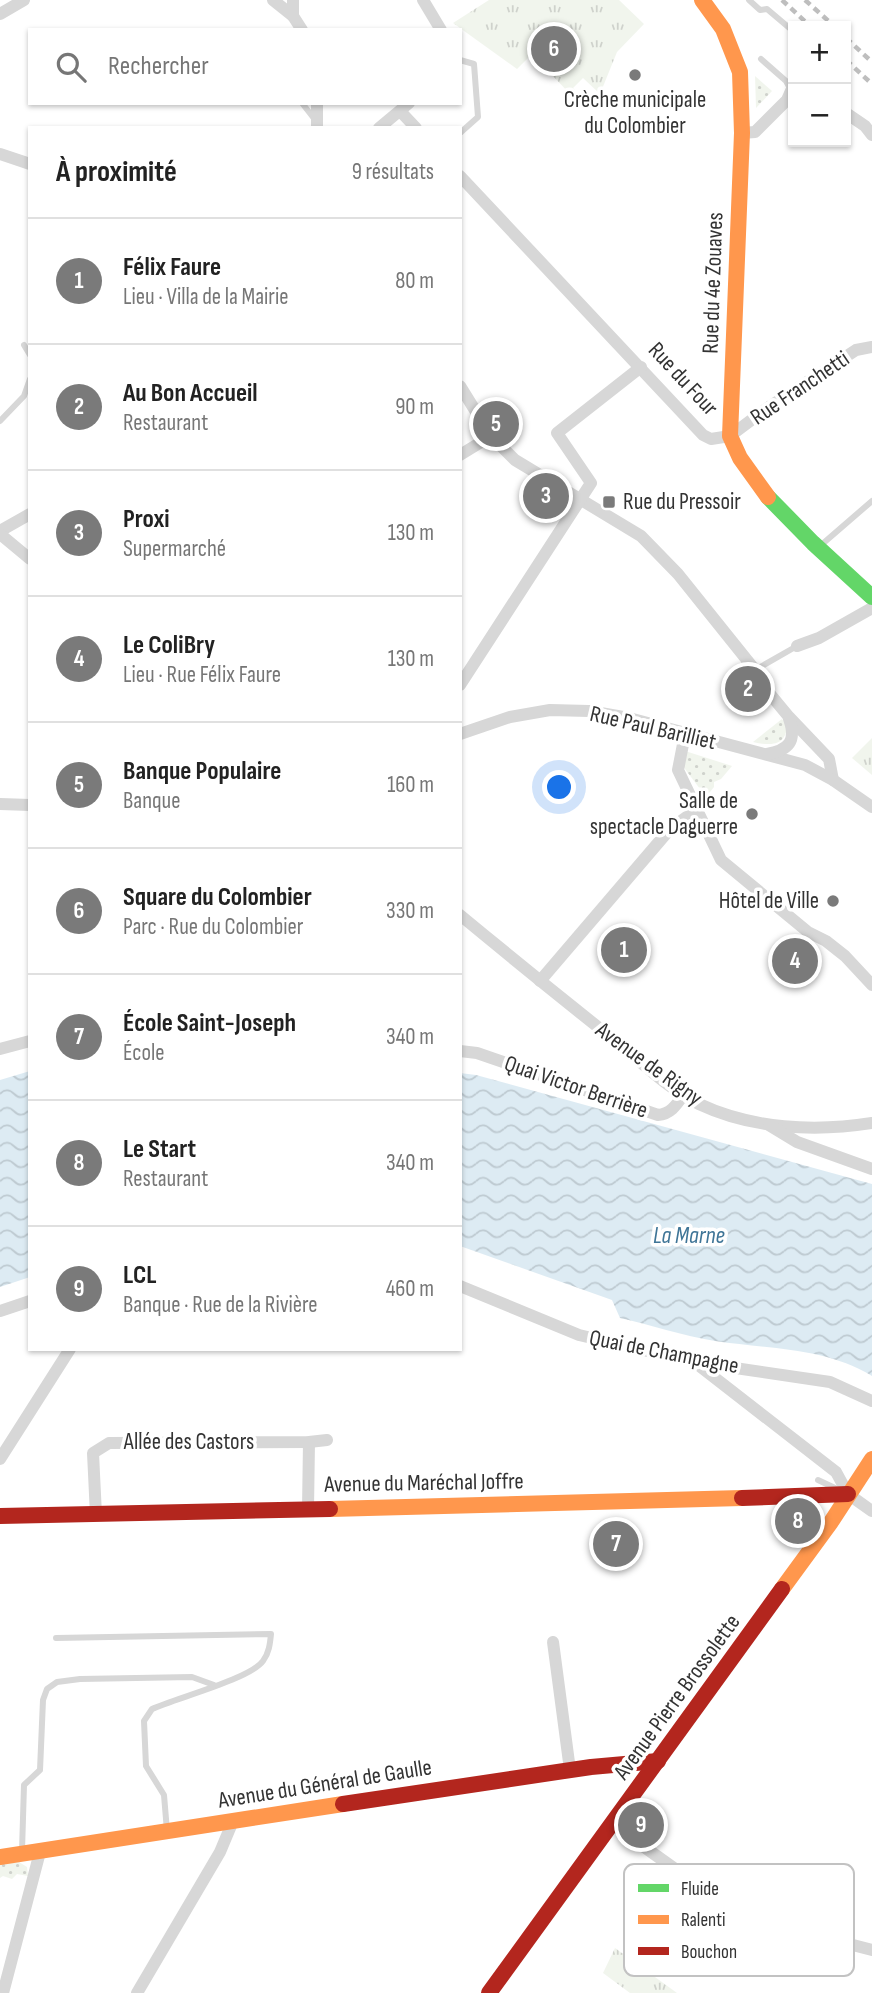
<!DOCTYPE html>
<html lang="fr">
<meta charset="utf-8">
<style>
:root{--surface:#fff;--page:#f6f6f6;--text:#222;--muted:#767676;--line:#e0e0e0;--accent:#7a7a7a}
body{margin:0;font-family:"Sofia Sans Condensed",sans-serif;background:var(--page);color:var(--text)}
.controls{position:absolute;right:21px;top:21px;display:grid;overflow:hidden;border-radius:0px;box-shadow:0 2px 5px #0004}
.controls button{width:63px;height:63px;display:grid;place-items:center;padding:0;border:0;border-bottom:2px solid var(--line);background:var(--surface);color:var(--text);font:35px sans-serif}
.you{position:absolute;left:560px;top:788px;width:24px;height:24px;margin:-18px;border:5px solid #fff;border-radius:50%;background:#1a73e8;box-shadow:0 0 0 10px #1a73e833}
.badge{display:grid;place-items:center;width:46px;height:46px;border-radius:50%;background:var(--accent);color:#fff;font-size:23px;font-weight:700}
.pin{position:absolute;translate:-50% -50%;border:4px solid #fff;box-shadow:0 2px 7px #0006}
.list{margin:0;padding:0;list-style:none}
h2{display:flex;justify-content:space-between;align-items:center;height:91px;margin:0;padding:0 28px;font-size:30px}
h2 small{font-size:23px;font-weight:400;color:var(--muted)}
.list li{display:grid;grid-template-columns:46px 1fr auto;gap:21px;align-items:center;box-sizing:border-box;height:126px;padding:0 28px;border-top:2px solid var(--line)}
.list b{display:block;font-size:26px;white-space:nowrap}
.list p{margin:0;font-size:23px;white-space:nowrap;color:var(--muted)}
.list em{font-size:23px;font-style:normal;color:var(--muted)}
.icon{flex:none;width:38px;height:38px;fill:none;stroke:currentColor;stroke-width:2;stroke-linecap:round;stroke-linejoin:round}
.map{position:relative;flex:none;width:872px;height:1993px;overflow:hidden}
.search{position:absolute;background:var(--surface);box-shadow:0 2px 5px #0004;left:28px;top:28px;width:434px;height:77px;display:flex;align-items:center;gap:18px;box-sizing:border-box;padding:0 24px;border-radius:0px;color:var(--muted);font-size:26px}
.panel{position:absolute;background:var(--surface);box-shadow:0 2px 5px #0004;left:28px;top:126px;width:434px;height:1225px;border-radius:0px}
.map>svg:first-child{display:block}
</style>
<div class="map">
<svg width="872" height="1993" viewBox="0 0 872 1993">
<defs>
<pattern id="grass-dots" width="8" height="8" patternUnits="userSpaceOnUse" patternTransform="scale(1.75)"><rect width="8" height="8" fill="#f1f5ed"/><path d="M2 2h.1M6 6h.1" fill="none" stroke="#cfd2cc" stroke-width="1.8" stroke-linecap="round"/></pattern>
<pattern id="park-tufts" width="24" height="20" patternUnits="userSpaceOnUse" patternTransform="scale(1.75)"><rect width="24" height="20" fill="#f1f5ed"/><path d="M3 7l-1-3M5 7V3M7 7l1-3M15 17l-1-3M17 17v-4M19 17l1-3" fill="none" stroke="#cfd2cc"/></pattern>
<pattern id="water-waves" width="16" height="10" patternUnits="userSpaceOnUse" patternTransform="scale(1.75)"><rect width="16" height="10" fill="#ddebf3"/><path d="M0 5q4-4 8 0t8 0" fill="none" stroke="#becad1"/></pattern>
</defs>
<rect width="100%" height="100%" fill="#fff"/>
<!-- grass -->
<g fill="url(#grass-dots)">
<polygon points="755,76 772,91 756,108"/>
<path d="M 782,719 L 787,726 C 786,746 770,746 753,742 Z"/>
<polygon points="682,750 732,766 721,779 714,782 714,787 706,797 676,757"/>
<polygon points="19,1862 27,1867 28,1876 17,1874 12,1879 3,1876 0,1878 0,1864"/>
</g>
<!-- park -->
<g fill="url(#park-tufts)">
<polygon points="489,0 619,0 644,24 617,52 600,94 583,78 573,88 575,90 571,95 532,54 517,69 453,23"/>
<polygon points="872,738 872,775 852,758"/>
<polygon points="615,1948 677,1993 678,1993 630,1993 603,1973"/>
</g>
<!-- water -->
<g fill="url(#water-waves)">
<polygon points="30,1071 30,1277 0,1287 0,1080"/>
<path d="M 460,1073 L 476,1075 L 872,1184 L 872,1376 C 825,1347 768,1349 715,1341 C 683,1336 651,1325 620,1318 L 612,1300 L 460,1246 Z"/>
</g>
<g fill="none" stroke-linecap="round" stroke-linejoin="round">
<!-- lane -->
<g stroke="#d7d7d7" stroke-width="6">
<polyline points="749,0 760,10 767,9 793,31"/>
<polyline points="761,59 786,81 791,90"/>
<polyline points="460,60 474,64 478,117 460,133"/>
<polyline points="302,103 316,121"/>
<polyline points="24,345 30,355"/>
<polyline points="0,421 24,396 30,379"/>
<polyline points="820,546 872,501"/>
<polyline points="755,670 797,646"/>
<polyline points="818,1480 835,1488"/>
<path d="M 56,1638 L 271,1634 C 270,1644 269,1653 263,1661 C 250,1679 176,1698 152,1709 L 144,1721 L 146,1766 L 164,1795 L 167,1831"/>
<polyline points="22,1851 24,1785 40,1770 43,1700 47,1689 57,1682 80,1679 192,1677 214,1685"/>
</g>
<!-- street -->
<g stroke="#d7d7d7" stroke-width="12">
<polyline points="273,0 293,16"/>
<polyline points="293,0 293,16 302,30"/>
<polyline points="423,0 441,30"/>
<polyline points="0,14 24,0"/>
<polyline points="400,111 416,128"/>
<polyline points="846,113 865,126 872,135"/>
<polyline points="317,128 317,103"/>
<polyline points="379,128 409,103"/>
<polyline points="742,133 755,132 787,100 791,91 793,92"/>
<polyline points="0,154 30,164"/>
<polyline points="460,176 703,435 711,439 730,436 766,409 856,350 872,347"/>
<polyline points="460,386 491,436 515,460 641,536 678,574 755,670 765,688 789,717 829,759 833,780"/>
<polyline points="460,455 491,436"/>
<polyline points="0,531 30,514"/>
<polyline points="0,534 30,559"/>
<polyline points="797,646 819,638 872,608"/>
<polyline points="460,685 591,483 557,433 641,367"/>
<polyline points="460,734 510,717 550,710 589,711 629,718 805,765 833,780 872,807"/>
<polyline points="685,734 678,770 721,860 808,932 826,941 845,956 872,985"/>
<path d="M 767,754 C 789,750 797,741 789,719"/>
<polyline points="0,804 30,805"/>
<path d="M 460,915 C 512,958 565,1001 618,1043 C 643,1064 670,1090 699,1104 C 752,1129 815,1132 872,1123"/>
<polyline points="540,981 670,829 696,810"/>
<polyline points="0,1049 30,1041"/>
<path d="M 460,1051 L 477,1053 L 658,1115 C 671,1114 677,1104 684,1094"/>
<polyline points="769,1125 797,1142 872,1169"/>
<polyline points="460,1286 579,1335 694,1362 830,1382 872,1401"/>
<polyline points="0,1311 30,1301"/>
<polyline points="697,1364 836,1472 848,1494 872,1511"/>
<polyline points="0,1459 70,1349"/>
<polyline points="308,1509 309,1442"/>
<polyline points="96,1515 93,1453 109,1443 309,1442 327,1440"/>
<polyline points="553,1642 570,1770"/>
<polyline points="612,1824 741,1916 872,1950"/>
<polyline points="3,1993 40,1852"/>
<polyline points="137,1993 220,1852 233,1821"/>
</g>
<!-- fast -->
<polyline stroke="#63d668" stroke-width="16" points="768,497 813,543 872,597"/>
<!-- slow -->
<g stroke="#ff974d" stroke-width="16">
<polyline points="702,0 723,29 740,72 742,133 730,436 740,458 768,497"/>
<polyline points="330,1509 742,1498"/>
<polyline points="782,1589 831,1522 872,1459"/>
<polyline points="0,1857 343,1804"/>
</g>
<!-- jam -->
<g stroke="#b3261e" stroke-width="16">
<polyline points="742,1498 848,1494"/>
<polyline points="0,1516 330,1509"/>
<polyline points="343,1804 591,1767 658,1761"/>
<polyline points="489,1993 782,1589"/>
</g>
<!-- rail -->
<g stroke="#bebebe" stroke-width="4.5" stroke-dasharray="7 5" stroke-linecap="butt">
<polyline points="782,0 810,26"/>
<polyline points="805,0 834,26"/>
<polyline points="846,38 872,62"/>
<polyline points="846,60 872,84"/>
</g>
</g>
<!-- markers -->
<g fill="#7a7a7a" stroke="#fff" stroke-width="2.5">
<circle cx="635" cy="75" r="7"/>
<rect x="602" y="495" width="14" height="14" rx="3.5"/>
<circle cx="752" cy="814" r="7"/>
<circle cx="833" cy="901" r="7"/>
</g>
<g text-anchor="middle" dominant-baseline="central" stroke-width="7" stroke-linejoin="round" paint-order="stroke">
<!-- poi labels -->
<g font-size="23" fill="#333" stroke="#fff" text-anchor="end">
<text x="635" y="100" text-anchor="middle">Crèche municipale<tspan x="635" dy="26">du Colombier</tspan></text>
<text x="623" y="502" text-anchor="start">Rue du Pressoir</text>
<text x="738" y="801">Salle de<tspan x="738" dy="26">spectacle Daguerre</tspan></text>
<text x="819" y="901">Hôtel de Ville</text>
</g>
<!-- street labels -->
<g font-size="23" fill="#333" stroke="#fff">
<text transform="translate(713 283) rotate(-88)">Rue du 4e Zouaves</text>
<text transform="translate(683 379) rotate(47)">Rue du Four</text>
<text transform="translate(800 388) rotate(-34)">Rue Franchetti</text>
<text transform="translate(653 728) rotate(13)">Rue Paul Barilliet</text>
<text transform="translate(649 1064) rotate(36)">Avenue de Rigny</text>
<text transform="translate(576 1087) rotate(19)">Quai Victor Berrière</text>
<text transform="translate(664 1352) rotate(11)">Quai de Champagne</text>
<text x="189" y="1442">Allée des Castors</text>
<text transform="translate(424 1483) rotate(-1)">Avenue du Maréchal Joffre</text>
<text transform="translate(677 1697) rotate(-54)">Avenue Pierre Brossolette</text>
<text transform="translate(325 1784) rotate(-9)">Avenue du Général de Gaulle</text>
</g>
<!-- water labels -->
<g font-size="24" font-style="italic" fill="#3f7597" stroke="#fff">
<text x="689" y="1235">La Marne</text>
</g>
</g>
<!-- legend -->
<rect x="624" y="1864" width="230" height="112" rx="10" fill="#fff" stroke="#c2c2c2" stroke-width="2"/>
<rect x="638" y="1884" width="31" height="8" fill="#63d668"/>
<rect x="638" y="1915" width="31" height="9" fill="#ff974d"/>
<rect x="638" y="1947" width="31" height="8" fill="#b3261e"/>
<g font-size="19" fill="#333">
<text x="681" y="1895">Fluide</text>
<text x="681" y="1926">Ralenti</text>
<text x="681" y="1958">Bouchon</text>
</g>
</svg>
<div class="controls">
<button>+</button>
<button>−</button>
</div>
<div class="you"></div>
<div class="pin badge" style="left:624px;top:950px">1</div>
<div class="pin badge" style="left:748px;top:689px">2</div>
<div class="pin badge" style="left:546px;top:496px">3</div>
<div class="pin badge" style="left:795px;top:961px">4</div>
<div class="pin badge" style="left:496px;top:424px">5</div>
<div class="pin badge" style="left:554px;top:49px">6</div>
<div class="pin badge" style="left:616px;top:1544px">7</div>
<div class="pin badge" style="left:798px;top:1521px">8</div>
<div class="pin badge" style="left:641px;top:1825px">9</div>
<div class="search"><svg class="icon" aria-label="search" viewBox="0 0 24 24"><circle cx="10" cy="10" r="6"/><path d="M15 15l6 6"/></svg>Rechercher</div>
<section class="panel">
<h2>À proximité<small>9 résultats</small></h2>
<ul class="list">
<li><span class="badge">1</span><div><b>Félix Faure</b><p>Lieu · Villa de la Mairie</p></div><em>80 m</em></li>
<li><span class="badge">2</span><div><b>Au Bon Accueil</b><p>Restaurant</p></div><em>90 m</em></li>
<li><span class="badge">3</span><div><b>Proxi</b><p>Supermarché</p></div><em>130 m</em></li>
<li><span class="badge">4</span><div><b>Le ColiBry</b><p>Lieu · Rue Félix Faure</p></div><em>130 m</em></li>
<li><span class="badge">5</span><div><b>Banque Populaire</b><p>Banque</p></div><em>160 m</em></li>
<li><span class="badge">6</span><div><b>Square du Colombier</b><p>Parc · Rue du Colombier</p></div><em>330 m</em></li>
<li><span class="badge">7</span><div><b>École Saint-Joseph</b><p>École</p></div><em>340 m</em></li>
<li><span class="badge">8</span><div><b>Le Start</b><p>Restaurant</p></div><em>340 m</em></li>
<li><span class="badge">9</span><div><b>LCL</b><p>Banque · Rue de la Rivière</p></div><em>460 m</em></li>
</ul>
</section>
</div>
